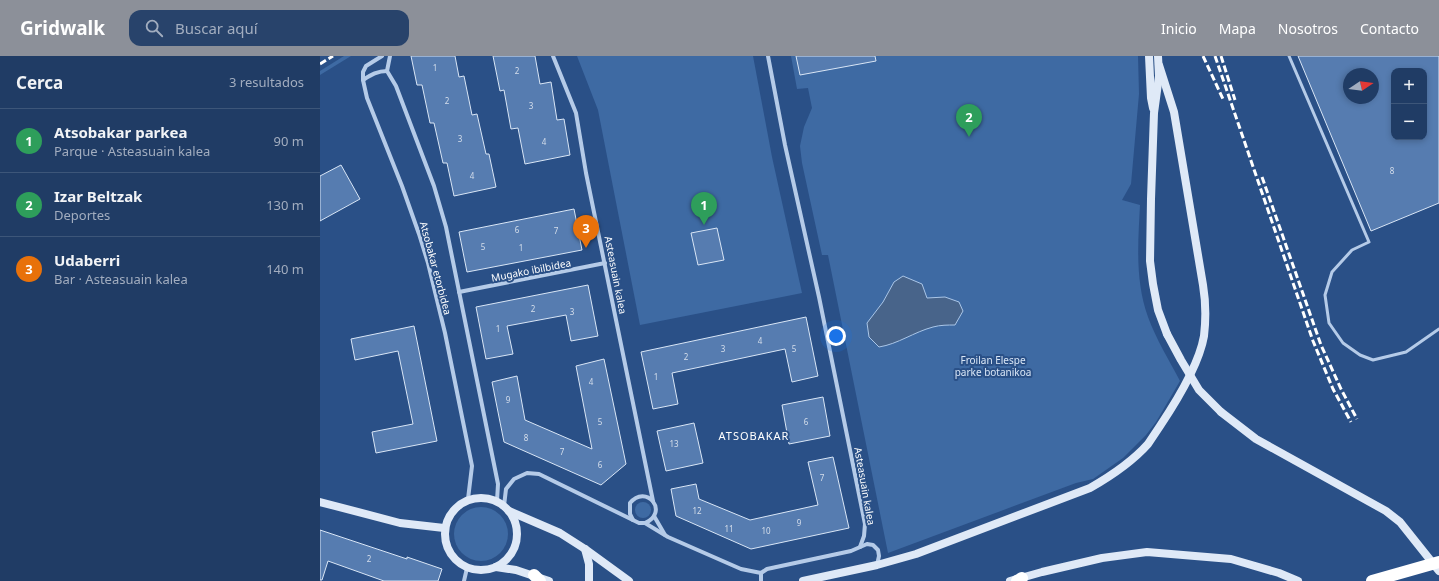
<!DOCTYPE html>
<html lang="es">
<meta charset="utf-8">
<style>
:root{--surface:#203c65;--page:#28436b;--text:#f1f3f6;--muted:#a2adbf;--line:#3d5679;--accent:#8c9099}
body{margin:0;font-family:"Noto Sans",sans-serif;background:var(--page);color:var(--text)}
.controls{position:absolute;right:12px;top:12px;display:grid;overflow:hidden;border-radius:8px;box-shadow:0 2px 6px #0003}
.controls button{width:36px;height:36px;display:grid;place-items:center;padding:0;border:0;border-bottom:1px solid var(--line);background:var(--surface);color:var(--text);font:20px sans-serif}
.compass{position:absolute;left:1023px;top:12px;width:36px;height:36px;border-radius:50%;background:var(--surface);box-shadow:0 2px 6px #0003;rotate:77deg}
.you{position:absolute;left:516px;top:280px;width:14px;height:14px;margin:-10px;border:3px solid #fff;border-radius:50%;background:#1a73e8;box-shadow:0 0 0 6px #1a73e833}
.badge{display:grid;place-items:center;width:26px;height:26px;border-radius:50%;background:var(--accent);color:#fff;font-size:13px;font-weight:700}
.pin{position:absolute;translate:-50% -33px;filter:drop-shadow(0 1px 2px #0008)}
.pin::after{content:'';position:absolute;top:21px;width:14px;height:12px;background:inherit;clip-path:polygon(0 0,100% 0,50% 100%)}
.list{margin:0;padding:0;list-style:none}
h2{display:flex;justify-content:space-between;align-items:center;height:52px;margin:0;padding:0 16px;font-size:17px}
h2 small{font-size:13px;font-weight:400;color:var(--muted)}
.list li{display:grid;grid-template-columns:26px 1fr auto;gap:12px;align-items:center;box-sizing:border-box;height:64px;padding:0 16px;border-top:1px solid var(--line)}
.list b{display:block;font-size:15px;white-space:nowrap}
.list p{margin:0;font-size:13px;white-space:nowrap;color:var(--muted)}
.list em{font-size:13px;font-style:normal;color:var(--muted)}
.icon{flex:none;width:22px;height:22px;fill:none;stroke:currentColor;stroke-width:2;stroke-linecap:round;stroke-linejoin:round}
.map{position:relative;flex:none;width:1119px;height:525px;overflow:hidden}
header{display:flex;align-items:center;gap:24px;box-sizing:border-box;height:56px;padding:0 20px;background:var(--accent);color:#fff}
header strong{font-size:19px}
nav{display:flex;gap:22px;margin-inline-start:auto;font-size:14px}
.search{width:280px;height:36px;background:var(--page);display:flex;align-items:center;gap:10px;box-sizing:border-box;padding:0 14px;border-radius:12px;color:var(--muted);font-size:15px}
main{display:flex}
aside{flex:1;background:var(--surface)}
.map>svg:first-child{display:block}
</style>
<header>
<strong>Gridwalk</strong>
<div class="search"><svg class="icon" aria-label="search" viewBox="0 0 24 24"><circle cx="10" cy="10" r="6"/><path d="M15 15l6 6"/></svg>Buscar aquí</div>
<nav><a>Inicio</a><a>Mapa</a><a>Nosotros</a><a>Contacto</a></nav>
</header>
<main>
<aside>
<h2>Cerca<small>3 resultados</small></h2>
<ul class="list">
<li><span class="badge" style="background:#2e9e5b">1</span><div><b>Atsobakar parkea</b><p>Parque · Asteasuain kalea</p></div><em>90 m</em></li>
<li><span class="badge" style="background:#2e9e5b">2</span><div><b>Izar Beltzak</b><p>Deportes</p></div><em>130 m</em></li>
<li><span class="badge" style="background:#e8710a">3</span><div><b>Udaberri</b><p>Bar · Asteasuain kalea</p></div><em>140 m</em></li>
</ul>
</aside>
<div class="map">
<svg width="1119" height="525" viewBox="0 0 1119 525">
<rect width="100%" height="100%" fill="#2a5087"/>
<!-- green -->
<g fill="#3e6aa3">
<polygon points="24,0 31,0 0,19 0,15"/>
<polygon points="257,0 433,0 452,101 482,237 320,269 278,54"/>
<path d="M 471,0 L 818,0 L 819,38 L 811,128 L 802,144 L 820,149 C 818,187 815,225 828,261 C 836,283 849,304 860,325 L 836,366 L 826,379 L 803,402 L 773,423 L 756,427 L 568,497 L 508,199 L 502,199 L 482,107 L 480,90 L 484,71 L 492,52 L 488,32 L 477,33 Z"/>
<circle cx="323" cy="454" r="8"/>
<circle cx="161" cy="478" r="27"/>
</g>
<!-- water -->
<path fill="#48648a" stroke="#aac6e8" d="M 583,220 L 602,228 L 607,242 L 625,241 L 639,246 L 643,255 L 635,269 C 628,269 620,269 613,271 C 594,276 578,288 559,291 L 549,281 L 547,267 L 563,246 L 574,226 Z"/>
<!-- building -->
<g fill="#567cb0" stroke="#d9e6f6" fill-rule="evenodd">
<polygon points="91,0 135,0 139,21 144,20 152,59 157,58 166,98 169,98 176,131 134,140 127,107 123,107 114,67 110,67 102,29 97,29"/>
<polygon points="173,0 215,0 220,28 231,26 237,64 244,63 250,99 205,108 198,72 191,73 184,34 180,35"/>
<polygon points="476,0 555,0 556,5 480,19"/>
<path d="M 978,0 L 1119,0 L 1119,147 L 1051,175 ZM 1074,15 L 1104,15 L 1104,81 L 1074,81 ZM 1029,18 L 1053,18 L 1053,42 L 1029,42 Z"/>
<polygon points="21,109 40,143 0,165 0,120"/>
<polygon points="254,153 262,194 147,216 139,176"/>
<polygon points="397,172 404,204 378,209 371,177"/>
<polygon points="268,229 278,280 251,285 246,259 187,270 193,298 166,303 156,251"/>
<polygon points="486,261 498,320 472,326 465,293 352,317 358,348 333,353 321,296"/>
<polygon points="94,270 117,385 56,397 52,376 93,368 78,295 35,304 31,283"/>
<polygon points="284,303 306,408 281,429 184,386 172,326 197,320 205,364 272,393 256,310"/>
<polygon points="503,341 510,380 469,388 462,349"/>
<polygon points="374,367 383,407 346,415 337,375"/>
<polygon points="513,401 529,472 431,493 356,460 351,433 376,428 379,443 430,464 498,449 488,406"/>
<polygon points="0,474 87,503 87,501 122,513 118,525 64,525 8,505 2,524 0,524"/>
</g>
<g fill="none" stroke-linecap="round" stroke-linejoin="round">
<!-- lane -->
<polyline stroke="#b5cbe8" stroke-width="3" points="969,0 1049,186 1032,194 1012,216 1005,239 1009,267 1023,287 1040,299 1053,304 1086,296 1119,273"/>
<!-- street -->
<g stroke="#b5cbe8" stroke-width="4">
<polyline points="62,0 46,10 43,16 43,24 47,42 82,130 99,178 108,207 125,277 152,410 148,443"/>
<polyline points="70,0 67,15 76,30 114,130 126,171 178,428 177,445"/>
<polyline points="233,0 256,57 266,117 333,445"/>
<polyline points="448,0 465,89 499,241 545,468 544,480 540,491"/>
<path d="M 43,24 C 51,19 57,15 67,15"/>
<polyline points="139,236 285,207"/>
<polyline points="184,450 186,433 194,423 207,417 219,418 319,467 325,467 348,481 421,513 441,517 447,513 531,495 547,488 553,489 558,494 559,500 557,509"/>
<polyline points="334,460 345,479"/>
<path d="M 313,464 L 310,458 L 310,447 C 326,427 350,456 325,467"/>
<polyline points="144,525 147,512"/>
<polyline points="441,525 441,517"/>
</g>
<!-- secondary -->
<g stroke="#dfe9f7" stroke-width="8">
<polyline points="829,0 831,42 833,52"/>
<polyline points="838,0 839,20 834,57 831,143 830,205 833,228 838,254 847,278"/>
<polyline points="901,356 936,383 1066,455 1080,466 1119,515"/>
<circle cx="161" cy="478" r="36"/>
<polyline points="0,446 80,467 124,472"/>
<polyline points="189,455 240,477 265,493 309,525"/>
<polyline points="265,493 269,508 269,525"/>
<polyline points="176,511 196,514 229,525"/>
<path d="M 483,525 L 557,509 L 596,498 L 770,432 C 791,420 812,406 828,388 C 832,382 836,376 840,370 C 856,346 879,309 884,280 C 886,263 886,247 883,229 L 854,56 L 839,9"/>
<polyline points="690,525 722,516 782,502 827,496 911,503 959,517 978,525"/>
</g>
<!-- highway -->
<g stroke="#fff" stroke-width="12">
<polyline points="214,519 220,525"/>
<polyline points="697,525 702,522"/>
</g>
<!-- rail -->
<g stroke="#fff" stroke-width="3" stroke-dasharray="7 3" stroke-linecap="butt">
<polyline points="883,0 903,43"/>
<polyline points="895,0 993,285 1013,333 1031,366"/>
<polyline points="901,0 915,44"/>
<polyline points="0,8 13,0"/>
<polyline points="942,121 1001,289 1021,333 1037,363"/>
</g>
<!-- secondary-bridge -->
<polyline stroke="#dfe9f7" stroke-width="8" points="847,278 861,304 879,334 901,356"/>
<!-- highway-bridge -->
<polyline stroke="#fff" stroke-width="12" points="1052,525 1119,506"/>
</g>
<g text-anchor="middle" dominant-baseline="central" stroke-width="4" stroke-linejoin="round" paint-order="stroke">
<!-- number labels -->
<g font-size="8" fill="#d5deeb">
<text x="115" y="11">1</text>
<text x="197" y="14">2</text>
<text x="127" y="44">2</text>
<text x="211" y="49">3</text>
<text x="140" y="82">3</text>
<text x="224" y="85">4</text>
<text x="1072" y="114">8</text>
<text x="152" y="119">4</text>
<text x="197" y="173">6</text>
<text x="236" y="174">7</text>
<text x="163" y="190">5</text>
<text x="201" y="191">1</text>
<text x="213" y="252">2</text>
<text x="252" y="255">3</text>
<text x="178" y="272">1</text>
<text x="440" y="284">4</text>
<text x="403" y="292">3</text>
<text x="474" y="292">5</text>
<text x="366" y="300">2</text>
<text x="336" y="320">1</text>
<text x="271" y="325">4</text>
<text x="188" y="343">9</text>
<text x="280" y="365">5</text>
<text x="486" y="365">6</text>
<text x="206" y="381">8</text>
<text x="354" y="387">13</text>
<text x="242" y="395">7</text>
<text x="280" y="408">6</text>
<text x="502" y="421">7</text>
<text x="377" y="454">12</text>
<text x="479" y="466">9</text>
<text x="409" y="472">11</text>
<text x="446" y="474">10</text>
<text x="49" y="502">2</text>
</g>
<!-- street labels -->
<g font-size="10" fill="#fff" stroke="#2a5087">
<text transform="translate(116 212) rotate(75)">Atsobakar etorbidea</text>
<text transform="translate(211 214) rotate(-11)">Mugako ibilbidea</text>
<text transform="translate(296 219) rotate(79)">Asteasuain kalea</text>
<text transform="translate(545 430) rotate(80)">Asteasuain kalea</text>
</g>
<!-- park labels -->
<g font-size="10" fill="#d9e6f6" stroke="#2a5087">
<text x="673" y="304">Froilan Elespe<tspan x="673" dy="12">parke botanikoa</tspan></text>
</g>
<!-- neighbourhood labels -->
<g font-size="11" letter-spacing="1" fill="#fff" stroke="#2a5087">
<text x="434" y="379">ATSOBAKAR</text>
</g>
</g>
</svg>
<div class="controls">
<button>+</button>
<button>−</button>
</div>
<svg class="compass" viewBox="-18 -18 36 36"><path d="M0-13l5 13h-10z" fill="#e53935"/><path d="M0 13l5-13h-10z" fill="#a2adbf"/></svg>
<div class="you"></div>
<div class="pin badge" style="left:384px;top:169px;background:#2e9e5b">1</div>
<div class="pin badge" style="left:649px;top:81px;background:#2e9e5b">2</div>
<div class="pin badge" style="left:266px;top:192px;background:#e8710a">3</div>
</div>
</main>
